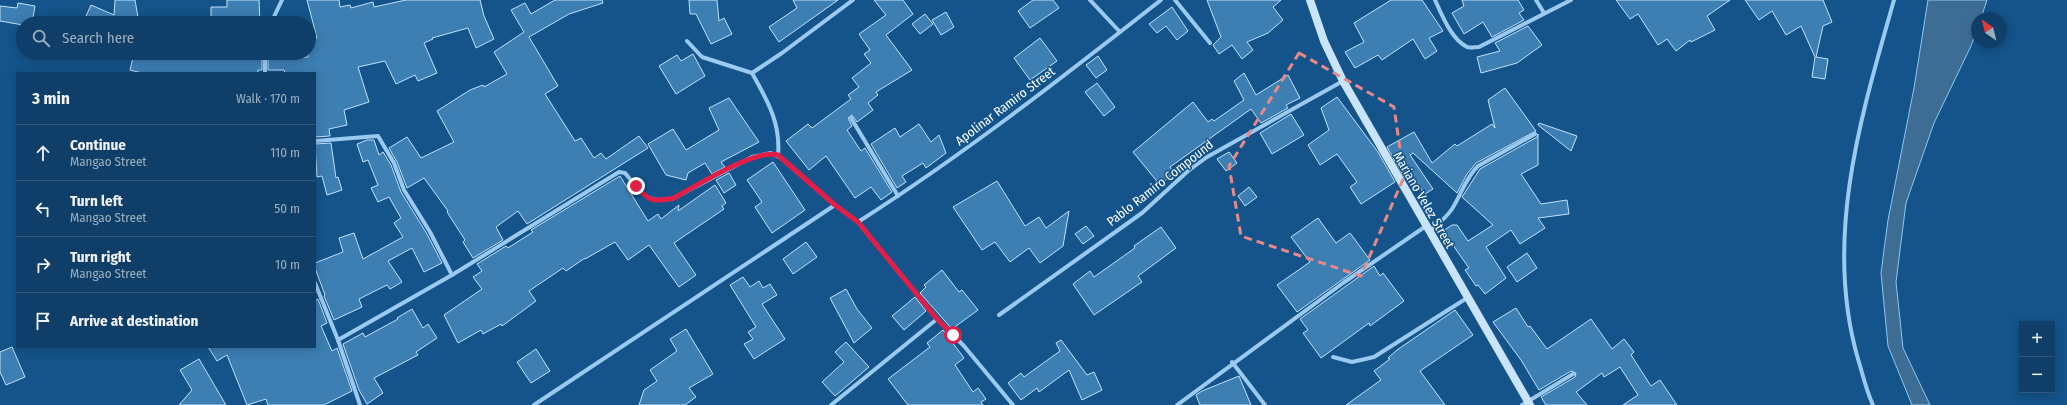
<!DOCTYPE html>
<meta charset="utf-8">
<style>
:root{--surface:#0f3f68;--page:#18466e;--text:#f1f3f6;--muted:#9bafc0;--line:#2f587c}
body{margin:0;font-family:"Fira Sans Condensed",sans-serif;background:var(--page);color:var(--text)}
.controls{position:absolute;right:12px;bottom:12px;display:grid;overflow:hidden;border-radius:0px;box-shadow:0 2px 10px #0003}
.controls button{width:36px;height:36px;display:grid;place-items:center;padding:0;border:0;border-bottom:1px solid var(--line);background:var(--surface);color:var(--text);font:20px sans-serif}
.compass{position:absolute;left:1971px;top:12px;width:36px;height:36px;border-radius:50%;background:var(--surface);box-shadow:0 2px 10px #0003;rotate:325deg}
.stop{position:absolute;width:12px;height:12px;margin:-9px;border:3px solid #e11d48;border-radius:50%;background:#fff}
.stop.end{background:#e11d48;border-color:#fff;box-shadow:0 1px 4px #0008}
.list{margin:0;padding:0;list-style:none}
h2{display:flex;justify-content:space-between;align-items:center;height:52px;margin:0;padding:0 16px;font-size:17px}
h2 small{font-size:13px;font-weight:400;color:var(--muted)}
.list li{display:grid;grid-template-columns:26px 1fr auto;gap:12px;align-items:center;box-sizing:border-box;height:56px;padding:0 16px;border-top:1px solid var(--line)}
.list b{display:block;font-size:15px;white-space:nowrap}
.list p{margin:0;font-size:13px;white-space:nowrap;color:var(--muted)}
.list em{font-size:13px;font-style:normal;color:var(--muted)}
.icon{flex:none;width:22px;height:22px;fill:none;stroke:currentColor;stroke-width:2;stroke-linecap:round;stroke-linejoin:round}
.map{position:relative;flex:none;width:2067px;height:405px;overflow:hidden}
.search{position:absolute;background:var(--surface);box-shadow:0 2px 10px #0003;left:16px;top:16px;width:300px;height:44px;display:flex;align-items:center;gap:10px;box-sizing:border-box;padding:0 14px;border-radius:22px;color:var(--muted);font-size:15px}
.panel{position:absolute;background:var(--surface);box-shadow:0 2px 10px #0003;left:16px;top:72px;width:300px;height:276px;border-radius:0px}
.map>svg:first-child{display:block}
</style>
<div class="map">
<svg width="2067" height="405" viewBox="0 0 2067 405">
<rect width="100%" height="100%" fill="#14548a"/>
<!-- water -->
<polygon fill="#3e6d94" stroke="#8dc7f3" points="1928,0 1987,0 1981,18 1977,18 1977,30 1971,46 1934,123 1906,203 1896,282 1903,348 1930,405 1912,405 1888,346 1881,273 1888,220 1914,88"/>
<!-- building -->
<g fill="#3d7eb3" stroke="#c2e2fb">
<polygon points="115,0 135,0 139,23 100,23 86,16 91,5 114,15"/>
<polygon points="227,0 259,0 260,23 211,23 211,7 227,7"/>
<polygon points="307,0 339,0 340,7 350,5 351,8 373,2 374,7 406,0 480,0 484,16 494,39 476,48 468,28 432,38 433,39 424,43 437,73 418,81 415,75 396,84 385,61 358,67 369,102 344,110 347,125 329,129 330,136 315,137 315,73 285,73 284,70 268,70 268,55 279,55 279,59 308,57 309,38 317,38"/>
<polygon points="555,0 602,0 603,3 569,14 529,37 558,86 545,94 575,141 581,138 594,158 601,153 606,159 639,136 648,148 527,224 518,211 496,227 503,240 473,258 463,242 465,240 447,212 448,211 424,178 407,188 397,162 389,148 407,137 421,158 454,142 437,111 470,90 483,85 484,87 507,74 494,52 524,32 511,10 525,3 531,14"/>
<polygon points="689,0 717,0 719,21 724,18 732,34 711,44 696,14 690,14"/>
<polygon points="793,0 838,0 779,42 769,27 797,8"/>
<polygon points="874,0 903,0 913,14 886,35 912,70 876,92 878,95 868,103 873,110 857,122 852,115 848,118 852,126 847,130 861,151 865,148 892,192 881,200 871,187 855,198 826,156 809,170 786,141 808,124 812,128 851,99 848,95 859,87 852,78 871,63 864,54 870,50 859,34 886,15"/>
<polygon points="1033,0 1053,0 1059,8 1030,28 1018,11"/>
<polygon points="1207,0 1281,0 1273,7 1283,20 1268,33 1247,42 1253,50 1242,59 1232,45 1219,54 1213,45 1221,37"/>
<polygon points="1391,0 1422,0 1443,31 1429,38 1437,51 1425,59 1413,39 1382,60 1378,55 1355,68 1345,52 1364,42 1354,23"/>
<polygon points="1462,0 1518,0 1524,10 1519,13 1524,20 1492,37 1483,22 1464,34 1452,13 1464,6"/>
<polygon points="1616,0 1730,0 1707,16 1715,30 1691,42 1690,40 1676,51 1667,39 1658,45 1638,14 1630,19"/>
<polygon points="1745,0 1823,0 1832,22 1823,26 1816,57 1828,59 1825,79 1812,77 1815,57 1801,26 1786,35 1772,11 1759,20"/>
<polygon points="18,3 35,6 32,23 23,23 23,25 0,21 0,6 17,8"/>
<polygon points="1172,7 1188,31 1177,40 1166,26 1157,33 1149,24"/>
<polygon points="946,12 954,27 941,35 932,20"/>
<polygon points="925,14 933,24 920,34 912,24"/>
<polygon points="1528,26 1542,45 1517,63 1481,73 1477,57 1500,51 1495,43"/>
<polygon points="1040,38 1057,61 1030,80 1014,58"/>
<polygon points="134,53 229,53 229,56 262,57 262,70 258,70 258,73 142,73 130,70"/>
<polygon points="693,54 705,76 676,94 659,66 677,55 681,61"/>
<polygon points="1098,56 1107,70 1096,78 1086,65"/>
<polygon points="1244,73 1256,95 1288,75 1300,98 1286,105 1288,108 1261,123 1251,109 1170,167 1174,173 1160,185 1133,152 1193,102 1208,122 1212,119 1214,121 1244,100 1234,81"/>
<polygon points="1097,83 1115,107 1104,116 1085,92"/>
<polygon points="1505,88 1536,131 1476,163 1467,174 1457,193 1413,153 1410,155 1433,189 1425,194 1408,174 1404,177 1387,147 1414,132 1432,163 1455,144 1457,146 1492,124 1495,128 1488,100"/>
<polygon points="1337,97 1378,152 1395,182 1361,204 1350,187 1357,182 1337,154 1320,165 1308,145 1329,130 1321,108"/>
<polygon points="729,98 759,142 721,162 725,167 712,174 705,163 688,173 686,180 666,175 648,144 673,129 686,150 719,130 709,108"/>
<polygon points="1291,114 1304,135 1272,154 1260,133"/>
<polygon points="1539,123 1577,136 1571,151 1538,125"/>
<polygon points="919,124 931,142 939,135 946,153 926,168 923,163 902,176 906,182 897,188 871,144 895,128 900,137"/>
<polygon points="1538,134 1538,165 1521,174 1541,204 1567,200 1569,214 1538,218 1545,228 1520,244 1511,230 1486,247 1506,278 1485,294 1478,285 1476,286 1465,270 1469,268 1443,231 1452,225 1457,225 1468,241 1493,225 1462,197 1464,194 1480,169 1537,137"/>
<polygon points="367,140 374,140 379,155 383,152 391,165 401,192 427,234 442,263 424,272 412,248 388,261 402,282 390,289 387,285 359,299 362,307 334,320 324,296 325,295 315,268 315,263 343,252 339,238 354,233 363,259 403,237 394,223 401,218 389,197 378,202 371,188 378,185 368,160 363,162 357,144"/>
<polygon points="331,143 336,178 338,177 342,190 327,195 322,176 317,177 315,144"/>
<polygon points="1229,152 1237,163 1226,171 1217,159"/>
<polygon points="773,162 805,210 772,233 755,207 762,202 747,180"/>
<polygon points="729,173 736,185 724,193 716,180"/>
<polygon points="620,176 648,221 658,214 661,219 679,205 678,211 715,185 726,203 722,206 724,209 674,243 696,275 679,287 649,245 628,260 615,242 585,259 585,258 566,271 563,268 529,291 536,301 502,326 501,324 483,334 481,330 458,343 444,315 482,289 473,277 482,271 477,264 506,246 508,248 533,232 531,230"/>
<polygon points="997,181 1025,226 1039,217 1046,228 1069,211 1063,246 1040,263 1029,248 1010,262 995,242 982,250 953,207"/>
<polygon points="1249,187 1257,197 1245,206 1238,196"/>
<polygon points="1318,218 1336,243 1350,233 1370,260 1297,312 1277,285 1310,262 1291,237"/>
<polygon points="1086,226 1094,236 1083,244 1075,234"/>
<polygon points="1161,227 1176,248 1138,276 1142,282 1094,315 1073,284 1090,271 1094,277 1135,248 1134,246"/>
<polygon points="806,242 817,257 793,274 783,259"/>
<polygon points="1527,253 1537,268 1517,282 1507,267"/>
<polygon points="1374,266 1380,276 1383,273 1404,301 1370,326 1369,323 1321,358 1303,333 1308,330 1300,319"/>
<polygon points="942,270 959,292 962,290 978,310 952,329 920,293 926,287 924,285"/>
<polygon points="743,277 750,287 759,281 763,288 770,284 777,295 762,304 785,339 754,359 744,344 753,339 748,332 756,327 730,285"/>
<polygon points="846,289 857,309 872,328 854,343 830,298"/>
<polygon points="915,297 926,311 904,330 892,316"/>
<polygon points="318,299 327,323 321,326 332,351 337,348 352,391 324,405 268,405 266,399 247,405 227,355 217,361 208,347 315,347 315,301"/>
<polygon points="1516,308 1528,327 1530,326 1547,349 1591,319 1612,349 1624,339 1634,352 1631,355 1651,386 1660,380 1677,405 1623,405 1638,395 1620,367 1604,377 1602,373 1576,392 1587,405 1546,405 1541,397 1575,377 1576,373 1571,371 1539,390 1521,360 1493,322"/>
<polygon points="412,309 423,328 428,324 437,338 416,352 418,355 374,378 383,393 367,404 359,390 343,344 363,333 365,337 398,319 397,318"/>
<polygon points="1455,310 1473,335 1420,371 1445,405 1346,405 1381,380 1374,371 1390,359 1388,358 1397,350"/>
<polygon points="686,329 713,374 689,388 696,397 685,405 639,405 644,390 657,381 650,370 677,351 670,339"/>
<polygon points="943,330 964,358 955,365 973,392 978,388 986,399 981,402 983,405 908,405 888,379 930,347 927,343"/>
<polygon points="1061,340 1087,375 1094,372 1102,390 1082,400 1069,370 1039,392 1037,388 1021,400 1008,383 1021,373 1024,377 1060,351 1056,343"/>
<polygon points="846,342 869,367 835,396 822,382 844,362 835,352"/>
<polygon points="12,347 25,377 6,385 0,372 0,352"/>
<polygon points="536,349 550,371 531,383 517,362"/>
<polygon points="199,359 226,405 179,405 192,390 180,370"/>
<polygon points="1239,376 1251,405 1200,405 1196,395 1202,391"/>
</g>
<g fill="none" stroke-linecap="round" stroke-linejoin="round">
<!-- street -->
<g stroke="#9bcaf0" stroke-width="4">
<polyline points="1090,0 1120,32"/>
<polyline points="1175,0 1210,43"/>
<path d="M 1435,0 C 1442,15 1451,39 1467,47 C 1470,48 1475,47 1479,47 L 1571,0"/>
<polyline points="1536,0 1544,13"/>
<polyline points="271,23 282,0"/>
<path d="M 687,41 L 702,57 L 752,73 C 767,100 781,123 778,155"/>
<polyline points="265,73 265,53"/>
<polyline points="752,73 782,53 853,0"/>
<polyline points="851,118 898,196"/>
<polyline points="315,141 378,136 394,163 404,190 430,232 452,275"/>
<path d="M 858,222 C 963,155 1063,77 1161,0"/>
<path d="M 1430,231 C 1438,224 1446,218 1452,209 C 1461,195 1466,177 1478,166 L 1535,134"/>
<polyline points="315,283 338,340 360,405"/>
<polyline points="999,315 1142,213 1188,171 1207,157 1343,81"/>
<path d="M 338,340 L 452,275 L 619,172 L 625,173 C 642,193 645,205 674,198 L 752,157 L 771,153 L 781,158 L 835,205 L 858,222 L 937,319 L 964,346 L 1013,405"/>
<polyline points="1333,357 1352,362 1374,357 1467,298"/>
<polyline points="1232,362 1265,405"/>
<polyline points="534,405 835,205"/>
<polyline points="831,405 937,319"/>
<polyline points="1177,405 1343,283 1426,226"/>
<polyline points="1522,405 1573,374"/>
<path d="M 1873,405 C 1866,390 1863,375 1858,359 C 1823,239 1861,116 1894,0"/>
</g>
<!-- secondary -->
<polyline stroke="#c9e4fb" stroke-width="8" points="1310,0 1324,41 1343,81 1530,405"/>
</g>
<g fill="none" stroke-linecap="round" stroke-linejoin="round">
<!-- route -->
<path stroke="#e11d48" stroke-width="5" d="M 636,186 C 649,202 654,202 674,198 C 696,186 756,148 778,155 L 835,205 L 858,222 L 937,319 L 953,335"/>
</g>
<!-- marked area -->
<path fill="none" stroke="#e88989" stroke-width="3" stroke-dasharray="8 5" stroke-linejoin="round" d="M 1299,53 L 1394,107 L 1404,177 L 1361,276 L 1241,236 L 1229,166 Z"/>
<g text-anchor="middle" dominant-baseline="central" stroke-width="3" stroke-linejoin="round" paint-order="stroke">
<!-- street labels -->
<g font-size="13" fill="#fff" stroke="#14548a">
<text transform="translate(1005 106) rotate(-37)">Apolinar Ramiro Street</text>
<text transform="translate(1160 183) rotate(-38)">Pablo Ramiro Compound</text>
<text transform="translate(1424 200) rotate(60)">Mariano Velez Street</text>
</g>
</g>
</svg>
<div class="controls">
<button>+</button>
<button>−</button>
</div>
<svg class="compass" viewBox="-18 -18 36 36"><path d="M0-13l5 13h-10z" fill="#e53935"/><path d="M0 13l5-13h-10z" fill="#9bafc0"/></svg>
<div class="stop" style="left:953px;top:335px"></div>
<div class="stop end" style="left:636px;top:186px"></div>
<div class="search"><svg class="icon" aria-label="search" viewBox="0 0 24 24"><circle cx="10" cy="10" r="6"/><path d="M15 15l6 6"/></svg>Search here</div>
<section class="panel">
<h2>3 min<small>Walk · 170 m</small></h2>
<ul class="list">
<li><svg class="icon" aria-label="ahead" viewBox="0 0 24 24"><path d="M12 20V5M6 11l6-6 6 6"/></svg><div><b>Continue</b><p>Mangao Street</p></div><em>110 m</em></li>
<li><svg class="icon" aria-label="left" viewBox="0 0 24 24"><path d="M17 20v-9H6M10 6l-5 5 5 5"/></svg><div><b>Turn left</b><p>Mangao Street</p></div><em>50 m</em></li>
<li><svg class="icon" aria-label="right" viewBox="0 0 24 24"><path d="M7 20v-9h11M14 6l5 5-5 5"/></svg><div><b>Turn right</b><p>Mangao Street</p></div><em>10 m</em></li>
<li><svg class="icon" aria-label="arrive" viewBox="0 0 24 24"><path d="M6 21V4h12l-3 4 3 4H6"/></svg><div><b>Arrive at destination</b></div></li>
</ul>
</section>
</div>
